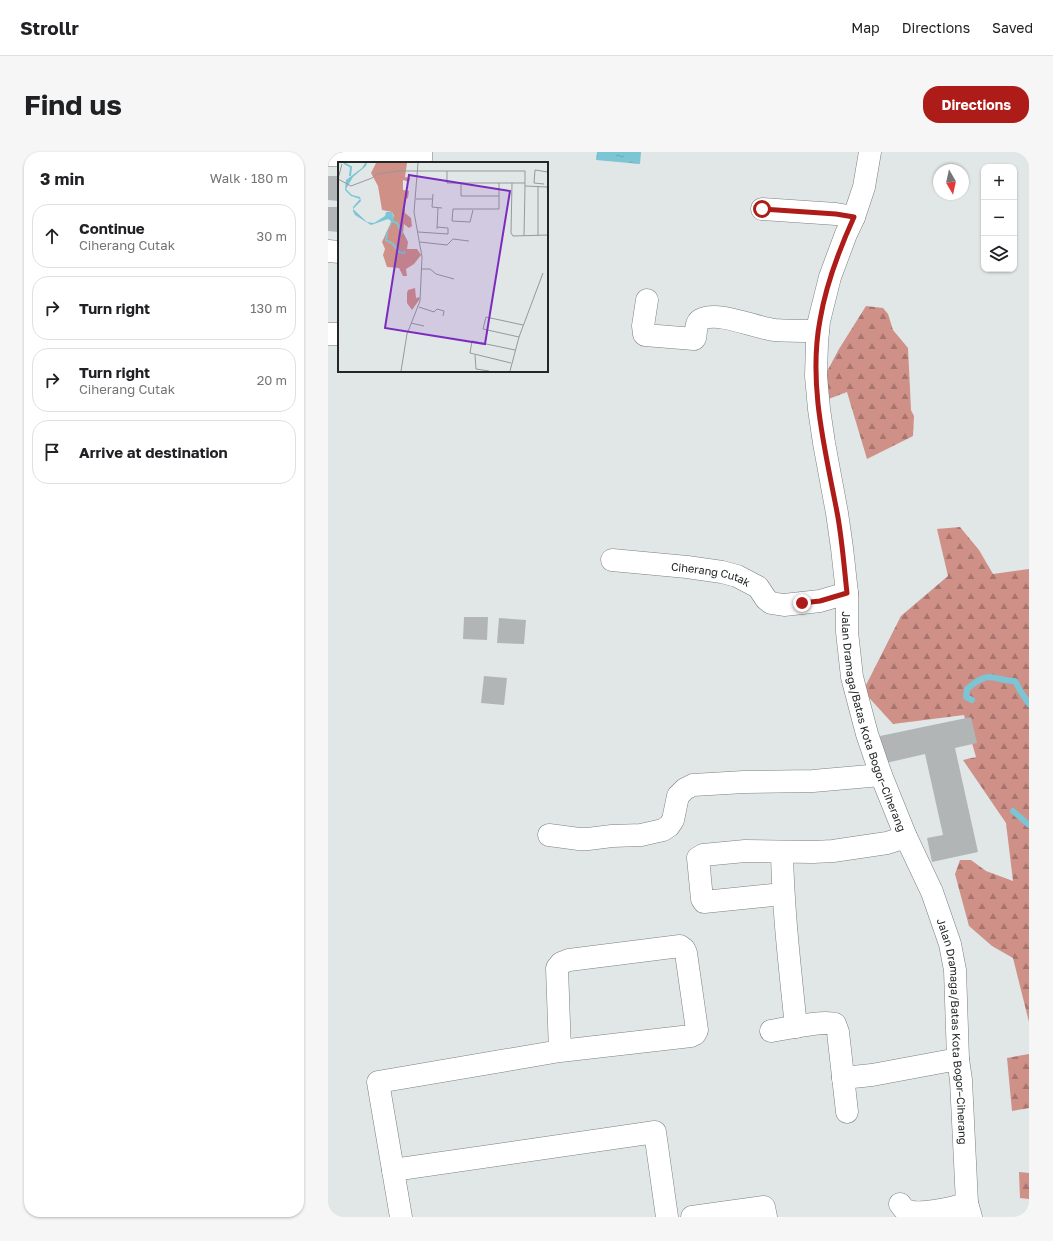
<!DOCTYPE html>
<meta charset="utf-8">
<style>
:root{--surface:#fff;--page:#f6f6f6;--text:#202124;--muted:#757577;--line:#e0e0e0;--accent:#ad1c18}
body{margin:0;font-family:"Golos Text",sans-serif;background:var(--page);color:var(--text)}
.controls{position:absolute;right:12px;top:12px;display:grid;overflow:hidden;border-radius:8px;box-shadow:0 1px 3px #0004}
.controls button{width:36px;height:36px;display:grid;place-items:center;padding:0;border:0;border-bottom:1px solid var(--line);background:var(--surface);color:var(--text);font:20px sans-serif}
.compass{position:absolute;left:605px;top:12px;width:36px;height:36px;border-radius:50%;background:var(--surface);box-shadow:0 1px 3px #0004;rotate:171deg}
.stop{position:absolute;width:12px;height:12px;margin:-9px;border:3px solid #ad1c18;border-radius:50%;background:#fff}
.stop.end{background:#ad1c18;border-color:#fff;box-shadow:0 1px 4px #0008}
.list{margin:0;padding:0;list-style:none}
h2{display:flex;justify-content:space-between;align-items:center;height:52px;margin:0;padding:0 16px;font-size:17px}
h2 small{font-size:13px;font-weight:400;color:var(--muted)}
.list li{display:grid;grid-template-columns:26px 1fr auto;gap:12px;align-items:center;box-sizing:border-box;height:64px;margin:0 8px 8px;padding:0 8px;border:1px solid var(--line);border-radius:16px}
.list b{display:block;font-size:15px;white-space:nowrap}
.list p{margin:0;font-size:13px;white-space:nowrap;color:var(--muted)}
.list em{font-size:13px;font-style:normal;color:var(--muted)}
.icon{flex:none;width:22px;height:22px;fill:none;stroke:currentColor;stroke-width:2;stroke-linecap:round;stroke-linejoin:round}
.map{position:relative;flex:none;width:701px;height:1065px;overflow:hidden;border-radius:16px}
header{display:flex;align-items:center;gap:24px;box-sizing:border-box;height:56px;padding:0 20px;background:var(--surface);border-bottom:1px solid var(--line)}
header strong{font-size:19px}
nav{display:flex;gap:22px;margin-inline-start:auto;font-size:14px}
.intro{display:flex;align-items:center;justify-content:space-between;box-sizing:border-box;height:96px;padding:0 24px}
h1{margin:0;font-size:28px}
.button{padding:10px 18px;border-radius:16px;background:var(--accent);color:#fff;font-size:14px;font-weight:700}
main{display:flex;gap:24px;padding:0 24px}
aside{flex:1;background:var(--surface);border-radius:16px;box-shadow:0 1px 3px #0004}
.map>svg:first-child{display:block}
</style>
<header>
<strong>Strollr</strong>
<nav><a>Map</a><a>Directions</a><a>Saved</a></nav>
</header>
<div class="intro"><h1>Find us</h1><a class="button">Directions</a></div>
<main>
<aside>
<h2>3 min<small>Walk · 180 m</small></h2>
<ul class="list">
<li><svg class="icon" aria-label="ahead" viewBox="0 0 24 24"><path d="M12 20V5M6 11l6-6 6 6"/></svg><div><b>Continue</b><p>Ciherang Cutak</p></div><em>30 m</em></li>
<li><svg class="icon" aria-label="right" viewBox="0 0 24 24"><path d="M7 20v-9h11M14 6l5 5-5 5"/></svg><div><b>Turn right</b></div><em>130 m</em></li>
<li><svg class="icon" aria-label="right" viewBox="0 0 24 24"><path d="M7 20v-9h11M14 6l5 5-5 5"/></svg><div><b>Turn right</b><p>Ciherang Cutak</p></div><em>20 m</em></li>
<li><svg class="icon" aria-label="arrive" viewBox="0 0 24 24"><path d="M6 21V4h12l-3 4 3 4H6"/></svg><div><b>Arrive at destination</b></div></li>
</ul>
</aside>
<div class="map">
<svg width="701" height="1065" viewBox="0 0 701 1065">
<defs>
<pattern id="forest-firs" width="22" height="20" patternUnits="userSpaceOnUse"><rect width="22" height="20" fill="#ce9087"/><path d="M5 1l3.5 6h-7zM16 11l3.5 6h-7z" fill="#a7756e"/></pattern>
<pattern id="water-ripples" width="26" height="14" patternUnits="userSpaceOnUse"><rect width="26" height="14" fill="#7bc5d5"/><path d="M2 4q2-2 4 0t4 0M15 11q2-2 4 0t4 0" fill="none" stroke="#6aa9b7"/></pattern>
</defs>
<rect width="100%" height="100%" fill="#e1e6e7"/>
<!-- forest -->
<g fill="url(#forest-firs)">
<polygon points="538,154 555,156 560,162 565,178 580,196 583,258 586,264 585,284 539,307 519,240 498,248 495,227 511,197"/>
<polygon points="632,375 651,398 665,422 701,417 701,870 685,806 664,794 641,774 627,722 632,708 643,708 658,719 685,729 678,671 635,608 648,605 636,563 565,572 535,539 573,464 620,424 609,377"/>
<polygon points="701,902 701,956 684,959 679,906"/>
<polygon points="691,1020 701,1021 701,1047 692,1046"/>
</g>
<!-- water -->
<polygon fill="url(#water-ripples)" points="269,0 313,0 312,12 268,8"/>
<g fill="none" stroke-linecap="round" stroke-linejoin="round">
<!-- stream -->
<g stroke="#7bc5d5" stroke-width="6">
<path d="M 644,548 L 638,545 L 639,537 C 645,532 653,525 662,525 C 670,526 678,529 687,529 L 693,540 L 701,552"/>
<polyline points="685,659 701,673"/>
</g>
</g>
<!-- building -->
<g fill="#b1b5b6">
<polygon points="0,24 11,24 11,49 0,48"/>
<polygon points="0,55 11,55 11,80 0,79"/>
<polygon points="136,465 160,465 159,488 135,487"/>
<polygon points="171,466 198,468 196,492 169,491"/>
<polygon points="156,524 179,526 176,553 153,551"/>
<polygon points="643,565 649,591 627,596 650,700 604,710 599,686 615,683 597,602 558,611 552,584"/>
</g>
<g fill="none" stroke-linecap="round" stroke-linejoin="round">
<!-- minor casing -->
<g stroke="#7c8081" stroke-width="23">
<g id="minor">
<path id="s1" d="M 542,0 L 536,35 L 526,65 L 518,82 L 502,125 L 491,169 L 489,191 L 488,224 L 491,257 L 496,291 L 509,361 L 514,396 L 519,441 L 519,480 L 524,525 L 539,582 L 553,623 L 578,685 L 604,740 L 622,792 L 627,818 L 630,907 L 633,928 L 639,1051 L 643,1065"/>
<polyline points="0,3 93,7 93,0"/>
<polyline points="434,57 508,62 526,65"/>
<polyline points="0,99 11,100"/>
<path d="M 319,148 L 315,174 L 316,182 L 317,183 L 366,187 L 367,186 C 369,180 366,170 374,167 C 392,159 427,176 447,178 C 461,179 476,179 490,179"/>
<polyline points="0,182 11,182"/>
<path id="s2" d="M 284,408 L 359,415 L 394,420 L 409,424 L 430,435 L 438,447 L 443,451 L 456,453 L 492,449 L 519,441"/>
<polyline points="221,683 251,687 260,687 284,684 313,683 335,678 341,674 345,668 350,644 357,637 365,633 416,630 485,629 553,623"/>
<path d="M 454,700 C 455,758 462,816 468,875"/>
<polyline points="455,742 376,750 374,747 370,706 375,703 417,699 485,700 505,699 559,691 578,685"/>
<path d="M 443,879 C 457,877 495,868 507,872 L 510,880 L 519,960"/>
<polyline points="515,926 544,923 630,907"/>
<polyline points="65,1018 327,980 339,1065"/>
<path d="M 572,1052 C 573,1053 574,1055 576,1057 C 588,1065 626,1056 639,1051"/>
<polyline points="73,1065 50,930 232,899 363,884 367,882 369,878 358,801 356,797 352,794 241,808 233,811 229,816 232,899"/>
<polyline points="364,1065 436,1055 438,1065"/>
</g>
</g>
<!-- minor -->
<use href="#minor" stroke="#fff" stroke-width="22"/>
</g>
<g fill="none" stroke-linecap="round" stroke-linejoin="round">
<!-- route -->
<path stroke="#ad1c18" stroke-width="5" d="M 434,57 L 508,62 L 526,65 C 511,98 498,132 492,168 C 480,232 497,297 509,360 C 514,386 516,414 519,441 L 492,449 L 474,451"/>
</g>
<g text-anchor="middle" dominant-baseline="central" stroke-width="3.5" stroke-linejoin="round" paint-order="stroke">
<!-- street labels -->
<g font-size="11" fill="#242626" stroke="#e1e6e7">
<text stroke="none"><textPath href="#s2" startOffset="100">Ciherang Cutak</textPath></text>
<text stroke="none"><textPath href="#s1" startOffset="584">Jalan Dramaga/Batas Kota Bogor–Ciherang</textPath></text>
<text stroke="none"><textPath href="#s1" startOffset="908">Jalan Dramaga/Batas Kota Bogor–Ciherang</textPath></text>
</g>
</g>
<!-- overview -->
<g transform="translate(10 10)">
<rect width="210" height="210" fill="#e1e6e7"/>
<path d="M 38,1 L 69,1 L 67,15 L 72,16 L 71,20 L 65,18 L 65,28 L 71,29 L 70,36 L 67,37 L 66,40 L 67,51 L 73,56 L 74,64 L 71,66 L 66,62 L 65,70 L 70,80 L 69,87 L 79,87 L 83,93 L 76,102 L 68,107 L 69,114 L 65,114 L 61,106 L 49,105 L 45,93 L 47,87 L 44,80 L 56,54 L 54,50 L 44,48 L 40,24 L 33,11 ZM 77,126 L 78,136 L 82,135 L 81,138 L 74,148 L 69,141 L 69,131 L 70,128 Z" fill="#ce9087"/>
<path d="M 27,1 L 29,1 L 28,4 L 15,15 L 8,27 L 14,33 L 22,35 L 23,39 L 15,47 L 29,60 L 36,61 L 47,54 L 48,50 L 54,50 L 56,56 L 50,70 L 53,59 L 50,57 L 33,63 L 17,53 L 15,49 L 15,45 L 22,37 L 13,34 L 7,28 L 8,18 L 24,6 Z" fill="#7bc5d5"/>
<path fill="none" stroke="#7bc5d5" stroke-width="2" d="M 6,1 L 13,5 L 12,14M 54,59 L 59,61 L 64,72M 49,70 L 48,78 L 55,82 L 61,90 L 66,91 L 67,89"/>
<path fill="none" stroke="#95999a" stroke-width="1" d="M 109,9 L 109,21 L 187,21 L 187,24 L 209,25 L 210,30M 0,17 L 13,24 L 34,16 L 39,12 L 60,9 L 187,9 L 187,21M 0,17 L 4,2M 123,21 L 123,34 L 161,34M 174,21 L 173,71 L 175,74 L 210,73M 206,22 L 196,21 L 197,8 L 210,10M 95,32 L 94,45 L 104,46M 78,37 L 94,37M 135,48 L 132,60 L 114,59 L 115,47 L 161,47 L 161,21M 99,67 L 100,46M 80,70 L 110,72 L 110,66 L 99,65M 186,74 L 187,24M 200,74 L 200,24M 82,80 L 109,83 L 115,77 L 131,79M 83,107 L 92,107 L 98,112 L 116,117M 81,145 L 96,150 L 99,147 L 106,149 L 105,154M 73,161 L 86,164M 181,175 L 145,167 L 148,155 L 185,163M 137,193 L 138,207M 173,201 L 132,191 L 134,179 L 177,188M 138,207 L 151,209M 63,209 L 69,172 L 82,139 L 84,95 L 76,50 L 80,1M 172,209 L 181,175 L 205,111"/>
<path fill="#7b2cbf" fill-opacity="0.15" stroke="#7b2cbf" stroke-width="2" d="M 71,13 L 172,29 L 147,182 L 47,166 Z"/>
<rect width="210" height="210" fill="none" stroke="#242626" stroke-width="2"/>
</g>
</svg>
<div class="controls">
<button>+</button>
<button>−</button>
<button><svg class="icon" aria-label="layers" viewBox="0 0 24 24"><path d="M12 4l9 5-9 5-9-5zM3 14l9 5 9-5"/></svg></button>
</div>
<svg class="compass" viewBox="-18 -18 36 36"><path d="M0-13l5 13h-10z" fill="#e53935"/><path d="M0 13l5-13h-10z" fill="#757577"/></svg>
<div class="stop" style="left:434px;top:57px"></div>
<div class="stop end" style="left:474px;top:451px"></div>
</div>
</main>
